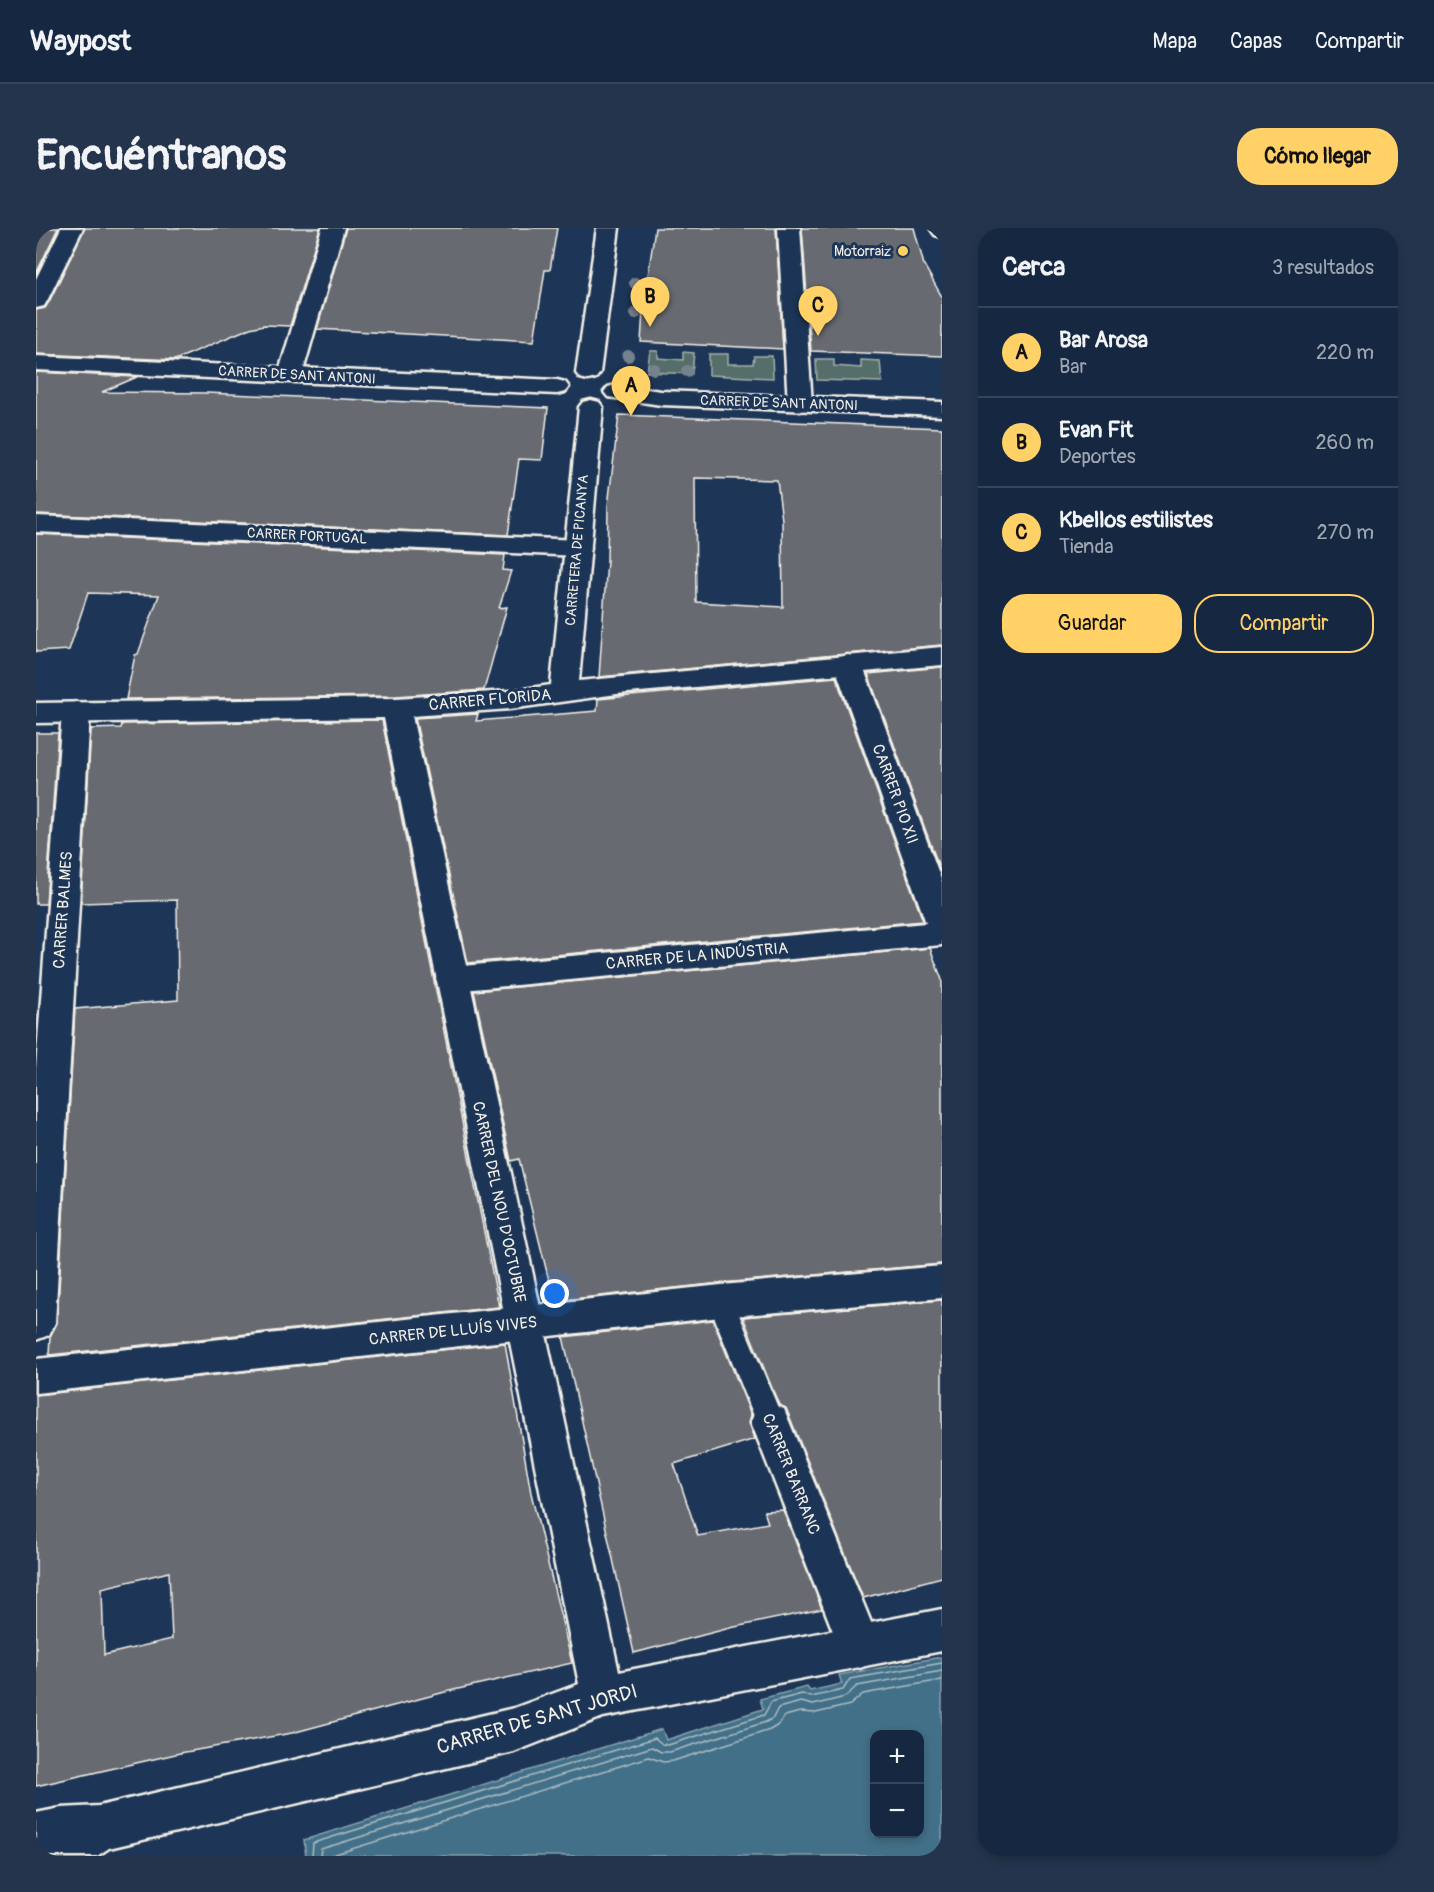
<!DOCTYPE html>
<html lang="es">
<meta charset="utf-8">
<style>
:root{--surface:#162841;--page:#23344c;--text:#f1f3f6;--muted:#9ea6b1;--line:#35445a;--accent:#ffd166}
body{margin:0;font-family:Pangolin,sans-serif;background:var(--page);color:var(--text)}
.controls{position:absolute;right:18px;bottom:18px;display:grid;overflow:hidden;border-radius:12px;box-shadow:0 3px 9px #0003}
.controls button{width:54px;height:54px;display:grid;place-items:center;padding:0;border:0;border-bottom:2px solid var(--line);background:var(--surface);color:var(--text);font:30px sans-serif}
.you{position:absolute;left:519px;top:1066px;width:21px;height:21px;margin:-15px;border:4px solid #fff;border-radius:50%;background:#1a73e8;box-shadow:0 0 0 9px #1a73e833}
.badge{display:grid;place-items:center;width:39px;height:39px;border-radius:50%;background:var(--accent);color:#111;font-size:20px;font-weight:700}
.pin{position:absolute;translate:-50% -50px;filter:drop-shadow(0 2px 3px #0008)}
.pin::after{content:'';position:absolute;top:32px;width:21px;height:18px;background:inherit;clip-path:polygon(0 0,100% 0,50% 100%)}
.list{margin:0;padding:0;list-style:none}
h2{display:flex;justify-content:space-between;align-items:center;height:78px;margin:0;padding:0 24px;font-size:26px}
h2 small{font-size:20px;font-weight:400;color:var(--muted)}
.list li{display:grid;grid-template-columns:39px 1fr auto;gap:18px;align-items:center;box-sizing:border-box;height:90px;padding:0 24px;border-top:2px solid var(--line)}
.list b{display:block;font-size:22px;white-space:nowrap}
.list p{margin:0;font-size:20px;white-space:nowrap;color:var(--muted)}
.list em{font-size:20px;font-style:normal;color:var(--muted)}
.actions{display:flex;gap:12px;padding:18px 24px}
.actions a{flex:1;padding:14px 0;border:2px solid var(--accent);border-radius:24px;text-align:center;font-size:21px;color:var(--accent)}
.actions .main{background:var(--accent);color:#111}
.map{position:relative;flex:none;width:906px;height:1628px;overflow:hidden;border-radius:24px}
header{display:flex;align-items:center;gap:36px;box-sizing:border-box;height:84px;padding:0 30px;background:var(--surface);border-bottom:2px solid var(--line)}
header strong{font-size:28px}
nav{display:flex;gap:33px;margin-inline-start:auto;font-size:21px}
.intro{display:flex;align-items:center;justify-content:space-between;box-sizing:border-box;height:144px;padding:0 36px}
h1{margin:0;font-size:42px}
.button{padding:15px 27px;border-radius:24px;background:var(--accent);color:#111;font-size:21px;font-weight:700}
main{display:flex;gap:36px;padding:0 36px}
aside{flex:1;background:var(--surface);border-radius:24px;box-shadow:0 3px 9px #0003}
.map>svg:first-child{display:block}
</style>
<header>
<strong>Waypost</strong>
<nav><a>Mapa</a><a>Capas</a><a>Compartir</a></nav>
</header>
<div class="intro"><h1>Encuéntranos</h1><a class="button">Cómo llegar</a></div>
<main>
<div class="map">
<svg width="906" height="1628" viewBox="0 0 906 1628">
<rect width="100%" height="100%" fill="#1d3557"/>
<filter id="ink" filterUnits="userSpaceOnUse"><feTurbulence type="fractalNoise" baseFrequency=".0167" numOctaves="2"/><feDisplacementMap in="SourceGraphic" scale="12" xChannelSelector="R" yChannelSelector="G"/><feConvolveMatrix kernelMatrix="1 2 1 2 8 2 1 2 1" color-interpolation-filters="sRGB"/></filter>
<g filter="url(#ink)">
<!-- green -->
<g fill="#556e6b" stroke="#a4b0aa" stroke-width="1.5">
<polygon points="614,123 622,123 622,130 647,132 647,124 658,125 656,146 611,144"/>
<polygon points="673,126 692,126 692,136 717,136 718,128 736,128 737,150 673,147"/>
<polygon points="780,131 798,131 798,138 825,140 825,132 844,133 846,154 781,152"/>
</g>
<!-- water -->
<path fill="#436f88" stroke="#8aa3ae" stroke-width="1.5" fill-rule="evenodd" d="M 906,1429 L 906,1628 L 270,1628 L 268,1612 L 626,1501 L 630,1512 L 727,1481 L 724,1471 L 771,1459 L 774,1463 L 806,1456 L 803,1447 ZM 838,1506 L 884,1506 L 884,1606 L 838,1606 Z"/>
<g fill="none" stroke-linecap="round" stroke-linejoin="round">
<!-- shore -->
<g stroke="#adbdc2" stroke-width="1.5">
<polyline points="276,1628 277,1615 619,1510 626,1516 632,1517 728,1487 735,1474 766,1466 775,1469 807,1462 814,1451 906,1435"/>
<polyline points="284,1628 285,1621 616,1519 625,1524 634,1524 730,1494 737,1490 742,1480 765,1474 777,1477 809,1469 821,1458 906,1443"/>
<polyline points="293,1628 613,1529 627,1534 637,1533 734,1502 742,1497 749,1488 764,1484 780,1485 814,1477 827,1466 906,1452"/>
</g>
</g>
<!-- building -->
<g fill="#686b72" stroke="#f4f1e8" stroke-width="1.5" fill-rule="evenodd">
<polygon points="0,0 22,0 0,46"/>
<polygon points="49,0 284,0 254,98 228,97 214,100 139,132 0,126 0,82 9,80 13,74"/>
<polygon points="310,0 521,0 514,42 509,42 498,113 281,101"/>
<polygon points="619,0 740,0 747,121 605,114 607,82"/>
<polygon points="766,0 878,0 888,37 906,69 906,128 775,123"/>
<polygon points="0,144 101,149 66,164 171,165 512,180 506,232 483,231 472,307 0,286"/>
<path d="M 583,187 L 906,200 L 906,417 L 563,449 L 571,332 L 572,278 ZM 659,250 L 741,252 L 746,292 L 747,379 L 660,374 Z"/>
<polygon points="0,306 469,327 467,342 475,343 463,380 471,379 448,462 360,468 90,471 99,427 102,426 123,367 52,365 33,422 0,424"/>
<polygon points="906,439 906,647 832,446"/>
<polygon points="800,449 887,693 432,735 379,490 442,486 440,493 561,483 562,471"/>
<polygon points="346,492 463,1079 13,1127 14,1108 21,1095 39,781 142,772 141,672 45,675 55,501 85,500 86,496"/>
<polygon points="0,505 22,505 10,676 0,676"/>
<polygon points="894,720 906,752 906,1036 685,1055 518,1073 483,931 475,933 438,763"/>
<polygon points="906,1072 906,1349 827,1370 750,1180 743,1177 707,1089"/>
<polygon points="677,1092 715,1187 713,1195 719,1211 638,1236 662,1308 732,1295 728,1283 747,1282 786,1381 694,1400 598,1425 527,1109"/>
<path d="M 469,1115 L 495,1265 L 536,1435 L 409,1464 L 256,1505 L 144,1525 L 0,1558 L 0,1167 ZM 133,1344 L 136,1411 L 68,1427 L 66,1360 Z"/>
</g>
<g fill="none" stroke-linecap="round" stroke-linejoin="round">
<!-- lane casing -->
<g stroke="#f4f1e8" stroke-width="4">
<polygon id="lane" points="685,1061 694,1065 748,1194 744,1203 734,1207 724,1203 672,1073 676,1065"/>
</g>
<!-- street casing -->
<g stroke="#f4f1e8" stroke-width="5">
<g id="street">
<polygon points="25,0 47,0 11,73 8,78 0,80 0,51"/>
<polygon points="286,0 308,0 266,147 262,152 254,154 246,152 242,147"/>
<polygon points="742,0 764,0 776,176 772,181 764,183 756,181 752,176"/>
<polygon points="894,0 906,0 906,9 899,7"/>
<polygon points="0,288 542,312 551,314 555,320 551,326 542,328 0,304"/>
<polygon points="812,427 822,430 826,436 906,654 906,717 416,763 405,760 400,751 405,742 416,739 890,695 798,436 802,430"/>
<polygon points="40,474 50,477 54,484 19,1095 13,1107 0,1112 0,840 26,484 30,477"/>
<polygon points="906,1038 906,1070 685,1089 0,1165 0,1131 685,1057"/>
<polygon points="734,1176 748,1181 845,1419 839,1434 824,1440 809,1434 715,1194 720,1181"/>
</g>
</g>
<!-- secondary casing -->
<g stroke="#f4f1e8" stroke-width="5">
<g id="secondary">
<polygon points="561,0 583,0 564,145 560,150 552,152 544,150 540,145"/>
<polygon points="0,128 521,152 529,154 533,159 529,164 521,166 0,142"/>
<polygon points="580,157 625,163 906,174 906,188 625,177 572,169 568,164 572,159"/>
<polygon points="555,172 563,174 567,179 543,453 906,419 906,437 581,466 474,481 376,488 583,1444 906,1381 906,1423 567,1489 478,1524 73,1620 61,1628 0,1628 0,1585 25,1580 63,1578 478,1480 543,1456 348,490 0,495 0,475 360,470 474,463 515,457 543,179 547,174"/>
</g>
</g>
<!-- lane -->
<use href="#lane" fill="#1d3557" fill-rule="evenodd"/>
<!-- street -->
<use href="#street" fill="#1d3557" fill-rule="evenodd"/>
<!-- secondary -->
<use href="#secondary" fill="#1d3557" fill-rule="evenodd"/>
</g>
<!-- trees -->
<g fill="#74838f">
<circle cx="599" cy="55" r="6"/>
<circle cx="600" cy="85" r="6"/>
<circle cx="592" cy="128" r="6"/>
<circle cx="618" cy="141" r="6"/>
<circle cx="651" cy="143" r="6"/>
</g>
</g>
<!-- markers -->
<circle fill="#ffd166" stroke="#1d3557" stroke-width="2" cx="867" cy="23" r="6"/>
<g text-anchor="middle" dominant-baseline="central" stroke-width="6" stroke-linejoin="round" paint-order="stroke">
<!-- far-poi labels -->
<g font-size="14" fill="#f4f1e8" stroke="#1d3557" text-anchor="end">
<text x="855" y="23">Motorraiz</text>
</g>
<!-- far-street labels -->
<g font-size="14" fill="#f4f1e8" stroke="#1d3557">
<text transform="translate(261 147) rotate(3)">CARRER DE SANT ANTONI</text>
<text transform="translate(743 175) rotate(2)">CARRER DE SANT ANTONI</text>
<text transform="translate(271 308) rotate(3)">CARRER PORTUGAL</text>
<text transform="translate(541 322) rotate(-85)">CARRETERA DE PICANYA</text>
</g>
<!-- street labels -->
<g font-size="16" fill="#f4f1e8" stroke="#1d3557">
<text transform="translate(454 472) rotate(-5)">CARRER FLORIDA</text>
<text transform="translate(859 566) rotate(70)">CARRER PIO XII</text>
<text transform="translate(27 682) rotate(-86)">CARRER BALMES</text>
<text transform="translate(661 728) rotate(-5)">CARRER DE LA INDÚSTRIA</text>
<text transform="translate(463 974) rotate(78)">CARRER DEL NOU D'OCTUBRE</text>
<text transform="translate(417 1103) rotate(-6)">CARRER DE LLUÍS VIVES</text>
<text transform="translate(755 1246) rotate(68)">CARRER BARRANC</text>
</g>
<!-- near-street labels -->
<g font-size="20" fill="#f4f1e8" stroke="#1d3557">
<text transform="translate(501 1491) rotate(-16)">CARRER DE SANT JORDI</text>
</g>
</g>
</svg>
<div class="controls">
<button>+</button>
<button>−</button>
</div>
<div class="you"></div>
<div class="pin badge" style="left:595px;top:188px">A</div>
<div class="pin badge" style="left:614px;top:99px">B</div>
<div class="pin badge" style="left:782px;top:108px">C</div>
</div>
<aside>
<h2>Cerca<small>3 resultados</small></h2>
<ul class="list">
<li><span class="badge">A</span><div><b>Bar Arosa</b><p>Bar</p></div><em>220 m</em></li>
<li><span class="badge">B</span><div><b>Evan Fit</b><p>Deportes</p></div><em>260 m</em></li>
<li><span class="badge">C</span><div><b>Kbellos estilistes</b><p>Tienda</p></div><em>270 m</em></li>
</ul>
<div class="actions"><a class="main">Guardar</a><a>Compartir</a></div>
</aside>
</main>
